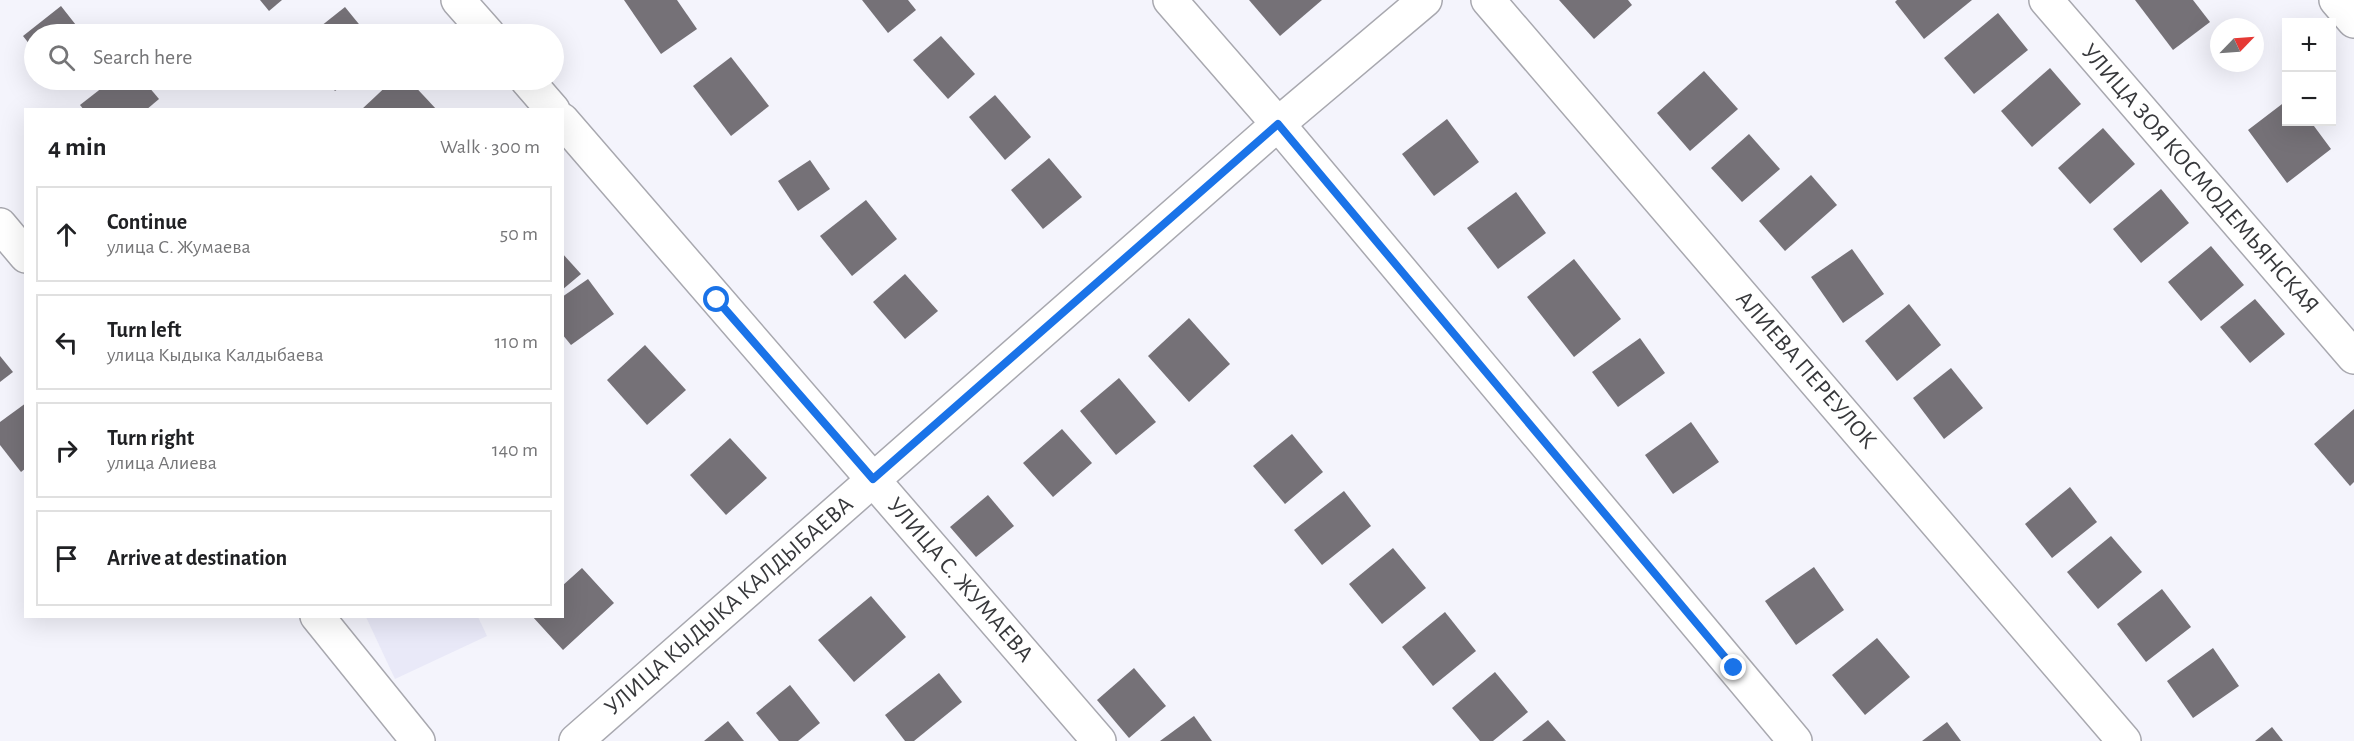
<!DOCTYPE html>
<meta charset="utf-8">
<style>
:root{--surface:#fff;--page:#f2f2f2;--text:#202124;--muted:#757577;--line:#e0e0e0}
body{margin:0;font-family:"Alegreya Sans",sans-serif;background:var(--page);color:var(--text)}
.controls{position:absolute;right:18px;top:18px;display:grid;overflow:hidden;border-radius:0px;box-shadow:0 6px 24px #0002}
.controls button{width:54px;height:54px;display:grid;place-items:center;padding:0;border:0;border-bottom:2px solid var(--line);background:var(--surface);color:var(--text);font:30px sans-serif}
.compass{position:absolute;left:2210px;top:18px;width:54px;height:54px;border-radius:50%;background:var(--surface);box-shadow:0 6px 24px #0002;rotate:65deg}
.stop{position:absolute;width:18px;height:18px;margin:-14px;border:4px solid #1a73e8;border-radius:50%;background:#fff}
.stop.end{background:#1a73e8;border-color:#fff;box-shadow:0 2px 6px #0008}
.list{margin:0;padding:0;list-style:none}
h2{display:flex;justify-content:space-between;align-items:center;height:78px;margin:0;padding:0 24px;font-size:26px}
h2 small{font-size:20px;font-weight:400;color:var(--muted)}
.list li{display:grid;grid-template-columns:39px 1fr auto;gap:18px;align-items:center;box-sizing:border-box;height:96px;margin:0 12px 12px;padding:0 12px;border:2px solid var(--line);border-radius:0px}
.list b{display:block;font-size:22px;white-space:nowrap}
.list p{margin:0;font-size:20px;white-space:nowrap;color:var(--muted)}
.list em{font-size:20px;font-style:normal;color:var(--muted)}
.icon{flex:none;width:33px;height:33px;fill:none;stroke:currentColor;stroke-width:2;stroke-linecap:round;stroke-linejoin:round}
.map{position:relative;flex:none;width:2354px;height:741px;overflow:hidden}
.search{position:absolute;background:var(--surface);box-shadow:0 6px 24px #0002;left:24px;top:24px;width:540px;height:66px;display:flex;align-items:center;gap:15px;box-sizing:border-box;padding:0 21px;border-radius:33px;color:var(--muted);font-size:22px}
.panel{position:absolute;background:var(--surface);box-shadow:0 6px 24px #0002;left:24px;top:108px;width:540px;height:510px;border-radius:0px}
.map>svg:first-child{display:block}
</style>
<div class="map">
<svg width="2354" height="741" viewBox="0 0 2354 741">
<rect width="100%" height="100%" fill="#f4f4fc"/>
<!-- built -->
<polygon fill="#e9e9f8" points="366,617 478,617 487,636 395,679"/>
<!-- building -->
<g fill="#757177">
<polygon points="260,0 282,0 269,11"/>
<polygon points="624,0 677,0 697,29 661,54"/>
<polygon points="862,0 908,0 916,10 888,33"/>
<polygon points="1249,0 1322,0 1280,36"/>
<polygon points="1559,0 1628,0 1632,5 1594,39"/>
<polygon points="1897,0 1972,0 1924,39 1895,2"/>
<polygon points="2135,0 2193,0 2210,22 2173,50"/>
<polygon points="61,6 83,34 34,34 34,50 23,36"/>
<polygon points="345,7 367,34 311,34"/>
<polygon points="1998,13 2028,50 1974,94 1944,58"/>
<polygon points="941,36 975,74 948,99 913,60"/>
<polygon points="731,57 769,106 731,136 693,86"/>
<polygon points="2050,68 2081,104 2032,147 2001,111"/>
<polygon points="1704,71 1738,109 1690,151 1657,113"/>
<polygon points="112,80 143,80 159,99 146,110 84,110 80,105"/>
<polygon points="326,80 350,80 335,91"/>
<polygon points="393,80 409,80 437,110 361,110"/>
<polygon points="995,95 1031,137 1005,160 969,117"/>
<polygon points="2286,101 2286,122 2311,122 2331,149 2287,183 2248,130"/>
<polygon points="1447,119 1479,162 1434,196 1402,154"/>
<polygon points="2103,128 2135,164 2090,204 2058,168"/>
<polygon points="1749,134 1780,169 1742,202 1711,168"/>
<polygon points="1049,158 1082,197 1043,229 1011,190"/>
<polygon points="810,160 830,189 798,211 778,181"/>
<polygon points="1811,175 1837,205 1785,251 1759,221"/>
<polygon points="2161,189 2189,223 2141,263 2113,229"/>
<polygon points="1516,192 1546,233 1498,269 1467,228"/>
<polygon points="866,200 897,239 852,276 820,236"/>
<polygon points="2211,246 2244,285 2201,321 2168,282"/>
<polygon points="1852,249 1884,294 1843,323 1811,277"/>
<polygon points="562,253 581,274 562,290"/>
<polygon points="1574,259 1621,319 1574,357 1527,297"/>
<polygon points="905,274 938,311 905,339 873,302"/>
<polygon points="588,279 614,314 571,345 562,334 562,297"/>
<polygon points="2255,299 2285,334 2250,363 2220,327"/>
<polygon points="1909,304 1941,345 1897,381 1865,341"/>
<polygon points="1189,318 1230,364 1189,402 1148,356"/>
<polygon points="1640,338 1665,373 1618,407 1592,372"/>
<polygon points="645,345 686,390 647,425 607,380"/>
<polygon points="0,356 13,372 0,382"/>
<polygon points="1951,368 1983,408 1944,439 1913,398"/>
<polygon points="1119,378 1156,422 1116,455 1080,411"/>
<polygon points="26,403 26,468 21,472 0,445 0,422"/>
<polygon points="2354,409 2354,482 2350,486 2314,444"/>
<polygon points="1691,422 1719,462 1673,494 1645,455"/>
<polygon points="1062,429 1092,463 1053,497 1023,463"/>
<polygon points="1292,434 1323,472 1285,504 1253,466"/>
<polygon points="730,438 767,478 726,515 690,475"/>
<polygon points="2070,487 2097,522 2052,558 2025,524"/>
<polygon points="1344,491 1371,526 1322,565 1294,530"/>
<polygon points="988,495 1014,526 976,557 950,527"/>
<polygon points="2111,536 2142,572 2098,609 2067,572"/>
<polygon points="1393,548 1426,588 1382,624 1349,584"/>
<polygon points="1814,567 1844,610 1796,645 1765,601"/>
<polygon points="582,568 614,603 563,650 532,616 562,616 562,586"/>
<polygon points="2162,589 2191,627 2146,662 2117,624"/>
<polygon points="871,596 906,637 854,682 818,640"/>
<polygon points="1445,612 1476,651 1433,686 1402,647"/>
<polygon points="1877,638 1910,677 1865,715 1832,675"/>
<polygon points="2213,648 2239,686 2193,718 2167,681"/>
<polygon points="1134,668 1166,706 1129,738 1097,700"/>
<polygon points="1495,672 1528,712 1493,741 1480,741 1452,708"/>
<polygon points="939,673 962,702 914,741 905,741 885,715"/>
<polygon points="790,685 820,723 798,741 779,741 756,713"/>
<polygon points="1194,716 1212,741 1160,741"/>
<polygon points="1548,720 1566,741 1522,741"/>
<polygon points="728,721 744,741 704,741"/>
<polygon points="1947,722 1961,741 1922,741"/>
<polygon points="2272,727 2283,741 2255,741"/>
</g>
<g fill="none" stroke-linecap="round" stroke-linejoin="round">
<!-- minor casing -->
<g stroke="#a8a8af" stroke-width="36">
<g id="minor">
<polyline points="458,0 488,34"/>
<polyline points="1170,0 1278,124 1795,741"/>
<polyline points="1488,0 2124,741"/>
<polyline points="2046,0 2354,357"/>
<polyline points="2336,0 2354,21"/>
<polyline points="527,80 553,110"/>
<polyline points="562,120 1099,741"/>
<polyline points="0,225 26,256"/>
<polyline points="317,616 418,741"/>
<polyline points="576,741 1278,124 1425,0"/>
</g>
</g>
<!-- minor -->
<use href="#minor" stroke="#fff" stroke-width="33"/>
</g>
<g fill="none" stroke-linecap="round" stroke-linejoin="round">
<!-- route -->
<polyline stroke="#1a73e8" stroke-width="8" points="717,300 873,479 1278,124 1734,668"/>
</g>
<g text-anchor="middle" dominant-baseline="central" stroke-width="6" stroke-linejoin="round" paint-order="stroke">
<!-- street labels -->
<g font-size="24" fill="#37383b" stroke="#fff">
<text transform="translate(2200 179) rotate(49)">УЛИЦА ЗОЯ КОСМОДЕМЬЯНСКАЯ</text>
<text transform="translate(1806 370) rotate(49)">АЛИЕВА ПЕРЕУЛОК</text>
<text transform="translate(960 580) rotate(49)">УЛИЦА С. ЖУМАЕВА</text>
<text transform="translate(729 606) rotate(-41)">УЛИЦА КЫДЫКА КАЛДЫБАЕВА</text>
</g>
</g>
</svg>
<div class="controls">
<button>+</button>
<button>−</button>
</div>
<svg class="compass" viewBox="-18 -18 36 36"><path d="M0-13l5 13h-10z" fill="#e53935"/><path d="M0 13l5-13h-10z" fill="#757577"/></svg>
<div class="stop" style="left:717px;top:300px"></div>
<div class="stop end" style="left:1734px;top:668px"></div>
<div class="search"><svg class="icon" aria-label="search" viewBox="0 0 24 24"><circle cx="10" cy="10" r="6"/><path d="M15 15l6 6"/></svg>Search here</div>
<section class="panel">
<h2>4 min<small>Walk · 300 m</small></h2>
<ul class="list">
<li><svg class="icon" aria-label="ahead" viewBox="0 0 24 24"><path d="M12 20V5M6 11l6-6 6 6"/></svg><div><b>Continue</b><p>улица С. Жумаева</p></div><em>50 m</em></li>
<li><svg class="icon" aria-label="left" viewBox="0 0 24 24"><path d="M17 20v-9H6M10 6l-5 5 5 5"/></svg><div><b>Turn left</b><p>улица Кыдыка Калдыбаева</p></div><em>110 m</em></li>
<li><svg class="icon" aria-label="right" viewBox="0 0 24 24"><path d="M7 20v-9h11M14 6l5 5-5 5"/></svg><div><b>Turn right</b><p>улица Алиева</p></div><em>140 m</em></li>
<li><svg class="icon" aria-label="arrive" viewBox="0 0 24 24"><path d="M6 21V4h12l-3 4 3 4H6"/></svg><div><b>Arrive at destination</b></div></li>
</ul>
</section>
</div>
